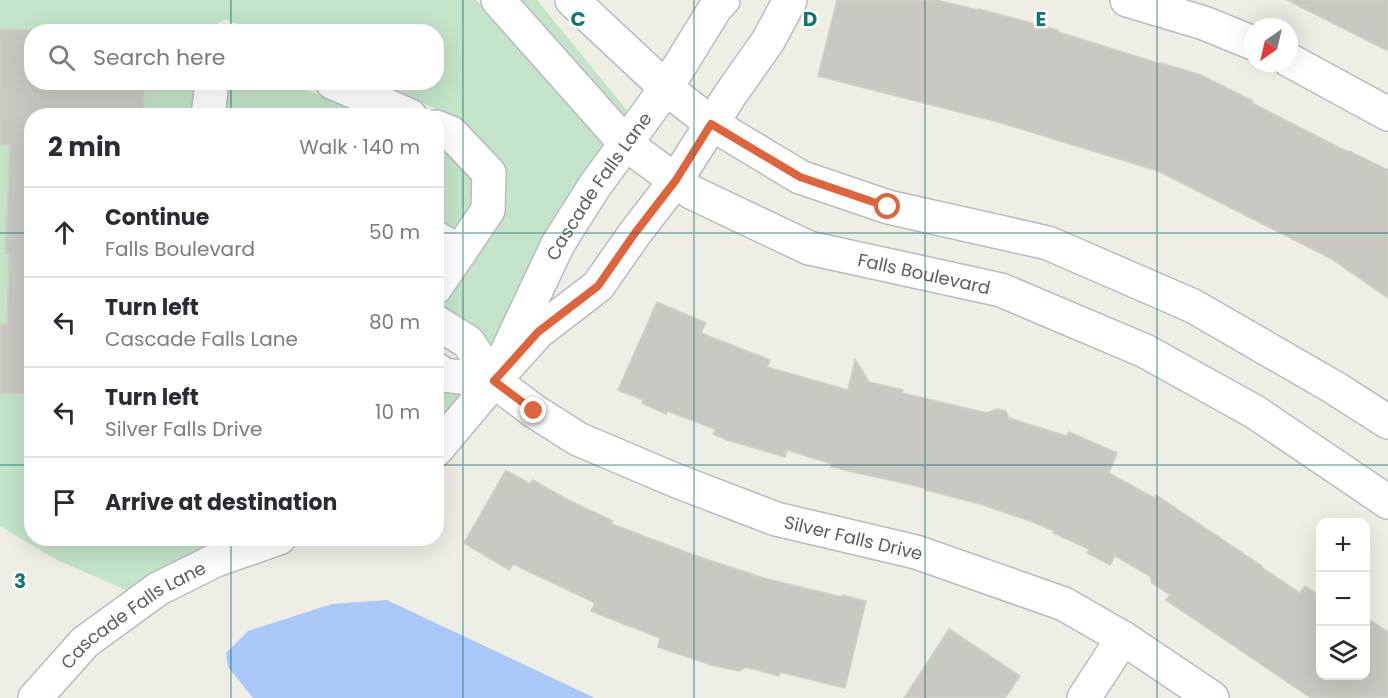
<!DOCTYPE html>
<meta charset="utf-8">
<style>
:root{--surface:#fff;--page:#f7f7f7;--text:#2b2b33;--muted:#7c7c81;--line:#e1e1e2}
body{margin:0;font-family:Poppins,sans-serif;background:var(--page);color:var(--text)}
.controls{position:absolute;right:18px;bottom:18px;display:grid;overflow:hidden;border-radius:12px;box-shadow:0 6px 24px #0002}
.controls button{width:54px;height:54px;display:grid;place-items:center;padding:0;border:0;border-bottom:2px solid var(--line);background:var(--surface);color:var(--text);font:30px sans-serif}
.compass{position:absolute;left:1244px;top:18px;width:54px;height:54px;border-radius:50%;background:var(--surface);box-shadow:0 6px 24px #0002;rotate:214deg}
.stop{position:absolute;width:18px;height:18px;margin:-14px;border:4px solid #de643b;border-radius:50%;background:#fff}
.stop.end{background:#de643b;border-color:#fff;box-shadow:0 2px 6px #0008}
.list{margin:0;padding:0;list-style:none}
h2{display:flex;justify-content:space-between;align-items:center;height:78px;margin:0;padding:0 24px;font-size:26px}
h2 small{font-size:20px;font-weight:400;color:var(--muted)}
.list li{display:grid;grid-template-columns:39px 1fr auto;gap:18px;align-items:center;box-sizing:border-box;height:90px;padding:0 24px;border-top:2px solid var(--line)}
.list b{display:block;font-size:22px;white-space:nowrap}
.list p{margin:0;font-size:20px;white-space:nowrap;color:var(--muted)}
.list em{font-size:20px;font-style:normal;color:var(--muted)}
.icon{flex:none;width:33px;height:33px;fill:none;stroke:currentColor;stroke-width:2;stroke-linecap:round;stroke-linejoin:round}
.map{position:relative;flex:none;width:1388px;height:698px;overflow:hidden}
.search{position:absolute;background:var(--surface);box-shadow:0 6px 24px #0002;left:24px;top:24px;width:420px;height:66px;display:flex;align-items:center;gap:15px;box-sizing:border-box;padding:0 21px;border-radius:24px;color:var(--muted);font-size:22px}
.panel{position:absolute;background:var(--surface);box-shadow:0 6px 24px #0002;left:24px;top:108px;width:420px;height:438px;border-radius:24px}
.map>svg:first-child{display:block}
</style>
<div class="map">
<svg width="1388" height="698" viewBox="0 0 1388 698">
<rect width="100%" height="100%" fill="#eeeee5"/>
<!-- green -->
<g fill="#c3e4c9">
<polygon points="0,0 476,0 606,146 492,349 477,328 442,306 501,219 500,161 458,118 375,83 436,82 436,32 255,31 225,19 206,31 32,32 32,82 196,83 192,115 32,116 32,538 231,539 129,591 57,560 0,526"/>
<polygon points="520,0 537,0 629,113 626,118"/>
<polygon points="227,82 289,83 367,115 223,116"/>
<polygon points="437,145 441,147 473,181 473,207 437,260"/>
<polygon points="437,389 464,394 437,427"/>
</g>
<!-- water -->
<polygon fill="#aac9f9" points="387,600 595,698 253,698 228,667 226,653 248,631 332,604"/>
<!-- building -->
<g fill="#cac8c2" stroke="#d2d0c4" stroke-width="1.5">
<polygon points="837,0 936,0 978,10 979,9 1058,30 1058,32 1161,64 1161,63 1201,75 1253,101 1252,103 1348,152 1349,151 1388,170 1388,298 1330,258 1158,171 998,122 818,76"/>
<polygon points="1287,0 1388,0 1388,51"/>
<polygon points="0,29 32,30 32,82 144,82 143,116 32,116 32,320 30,320 28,394 0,393 0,324 7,324 9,254 5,254 10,145 0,144"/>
<polygon points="657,302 706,323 701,333 770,360 767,367 848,390 855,359 869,382 903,390 902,393 987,413 997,409 1006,411 1009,418 1067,436 1069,432 1117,453 1109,473 1154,498 1156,495 1262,566 1261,567 1300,593 1305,586 1320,596 1320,675 1365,675 1365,617 1388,632 1388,698 1311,698 1166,600 1170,595 1152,583 1150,576 1115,556 1110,565 1087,553 1089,549 1053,533 1054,531 1033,522 980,504 925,490 925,488 831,467 832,464 787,450 785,457 727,440 713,434 715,429 667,411 666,414 642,403 643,400 618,390"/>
<polygon points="506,470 530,484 533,480 568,500 613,521 612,524 694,555 767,579 842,597 842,595 866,601 845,688 780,672 779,676 746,667 739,671 711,665 658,647 660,638 591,611 595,603 513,564 509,570 464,543"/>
<polygon points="949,629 1020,676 1005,698 904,698"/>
</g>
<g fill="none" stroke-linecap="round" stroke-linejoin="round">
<!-- minor casing -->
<g stroke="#babbc0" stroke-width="36">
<g id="minor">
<path id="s1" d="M 498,0 L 626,144 L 691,192 L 809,248 L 1001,290 L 1145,351 L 1255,412 L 1388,502"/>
<polyline points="572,0 666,88 712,124 800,177 888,207 1048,243 1193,306 1335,388 1388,422"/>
<polyline points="1127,0 1204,23 1253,43"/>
<polyline points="1289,60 1388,114"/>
<polyline points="332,82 410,116"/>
<polyline points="208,116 212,82"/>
<polyline points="436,127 451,133 489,173 488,210 436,287"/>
<polyline points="436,238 460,252"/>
<path id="s2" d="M 436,322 L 468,342 L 494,381 L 534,411 L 578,439 L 677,481 L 776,519 L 916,552 L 1064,604 L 1123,638 L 1212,698"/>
<path id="s3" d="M 507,352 L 558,244 L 594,187 L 666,88 L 716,7 L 723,0"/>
<polyline points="436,369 444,375 494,381"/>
<polyline points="436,450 494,381 538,332 598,286 635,233 676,180 730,95 768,41 790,0"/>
<path id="s4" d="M 35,698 L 85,642 L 158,589 L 216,560 L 279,538"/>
<polyline points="1084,698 1123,638"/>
</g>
</g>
<!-- minor -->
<use href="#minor" stroke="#fff" stroke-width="33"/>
</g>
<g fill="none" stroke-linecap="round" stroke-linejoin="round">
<!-- route -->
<polyline stroke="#de643b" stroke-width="8" points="534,411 494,381 538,332 598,286 635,233 676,180 711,124 800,177 888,207"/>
</g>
<!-- grid -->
<path fill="none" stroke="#0f766e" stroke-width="1.5" stroke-opacity="0.55" d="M 231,0 L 231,32M 463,0 L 463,698M 694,0 L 694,698M 925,0 L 925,698M 1157,0 L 1157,698M 231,82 L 231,116M 0,233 L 32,233M 436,233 L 1388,233M 0,465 L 32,465M 436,465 L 1388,465M 231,538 L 231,698"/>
<g text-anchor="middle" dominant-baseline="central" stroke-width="5" stroke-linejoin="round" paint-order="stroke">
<!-- street labels -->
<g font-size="18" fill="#5d5f64" stroke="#fff">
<text stroke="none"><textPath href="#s3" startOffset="190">Cascade Falls Lane</textPath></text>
<text stroke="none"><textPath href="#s1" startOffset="522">Falls Boulevard</textPath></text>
<text stroke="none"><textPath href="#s2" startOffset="480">Silver Falls Drive</textPath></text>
<text stroke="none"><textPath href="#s4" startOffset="130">Cascade Falls Lane</textPath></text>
</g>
</g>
<g font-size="20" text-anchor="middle" font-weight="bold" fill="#0f766e" stroke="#fff" stroke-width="5" stroke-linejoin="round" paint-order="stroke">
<text x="578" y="26">C</text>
<text x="810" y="26">D</text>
<text x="1041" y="26">E</text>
<text x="20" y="588">3</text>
</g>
</svg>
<div class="controls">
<button>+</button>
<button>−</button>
<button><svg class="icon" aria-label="layers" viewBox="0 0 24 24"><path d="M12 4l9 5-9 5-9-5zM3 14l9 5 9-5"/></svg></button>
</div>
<svg class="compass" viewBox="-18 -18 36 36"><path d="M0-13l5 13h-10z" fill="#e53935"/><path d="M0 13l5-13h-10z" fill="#7c7c81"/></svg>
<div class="stop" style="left:888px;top:207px"></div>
<div class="stop end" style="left:534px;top:411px"></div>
<div class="search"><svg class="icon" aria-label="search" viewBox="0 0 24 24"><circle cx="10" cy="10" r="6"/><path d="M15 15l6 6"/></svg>Search here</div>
<section class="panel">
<h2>2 min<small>Walk · 140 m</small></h2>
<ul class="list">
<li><svg class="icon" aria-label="ahead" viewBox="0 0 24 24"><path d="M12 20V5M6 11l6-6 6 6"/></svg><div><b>Continue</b><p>Falls Boulevard</p></div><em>50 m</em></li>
<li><svg class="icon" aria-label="left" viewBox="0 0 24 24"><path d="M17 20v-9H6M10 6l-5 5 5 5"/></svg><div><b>Turn left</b><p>Cascade Falls Lane</p></div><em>80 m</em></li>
<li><svg class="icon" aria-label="left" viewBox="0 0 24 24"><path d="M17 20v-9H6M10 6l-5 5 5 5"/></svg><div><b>Turn left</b><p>Silver Falls Drive</p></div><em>10 m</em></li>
<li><svg class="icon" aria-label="arrive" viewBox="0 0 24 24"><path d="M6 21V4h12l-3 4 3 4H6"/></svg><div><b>Arrive at destination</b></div></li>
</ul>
</section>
</div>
